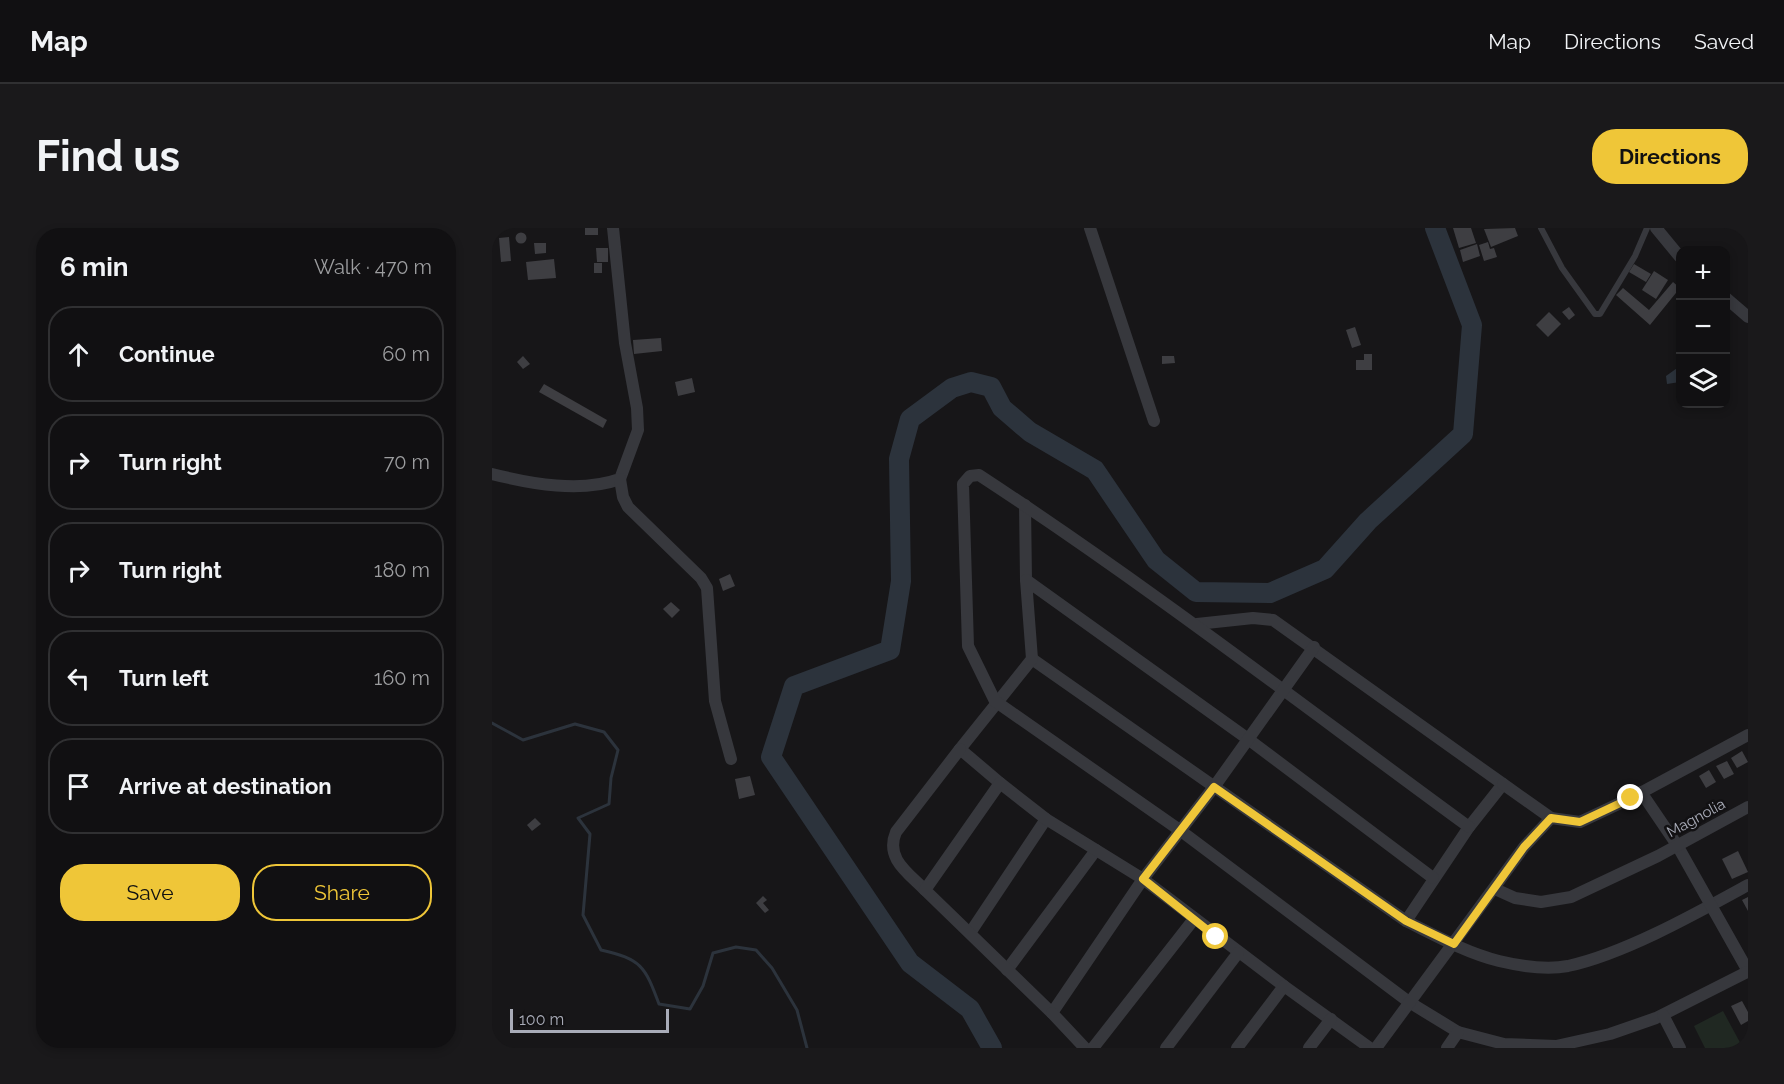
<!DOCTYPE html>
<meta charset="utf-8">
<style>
:root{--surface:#111012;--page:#1a191b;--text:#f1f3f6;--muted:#9c9d9f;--line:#303032;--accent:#efc638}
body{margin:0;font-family:Raleway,sans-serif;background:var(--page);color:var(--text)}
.controls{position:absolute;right:18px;top:18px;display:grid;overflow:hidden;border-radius:12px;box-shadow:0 3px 9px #0003}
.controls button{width:54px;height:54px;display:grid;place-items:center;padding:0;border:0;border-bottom:2px solid var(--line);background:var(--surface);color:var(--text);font:30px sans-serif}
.scale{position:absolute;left:18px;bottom:15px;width:159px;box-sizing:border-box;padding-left:6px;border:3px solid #a9acb8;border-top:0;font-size:16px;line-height:21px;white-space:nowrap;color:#a9acb8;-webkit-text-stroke:4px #121113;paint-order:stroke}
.stop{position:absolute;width:18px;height:18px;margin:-14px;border:4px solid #efc638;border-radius:50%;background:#fff}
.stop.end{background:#efc638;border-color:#fff;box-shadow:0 2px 6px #0008}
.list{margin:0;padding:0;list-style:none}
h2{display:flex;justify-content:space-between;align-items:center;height:78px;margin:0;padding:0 24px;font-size:26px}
h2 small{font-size:20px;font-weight:400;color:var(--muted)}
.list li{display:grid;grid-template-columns:39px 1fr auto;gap:18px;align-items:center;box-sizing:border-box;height:96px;margin:0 12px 12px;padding:0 12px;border:2px solid var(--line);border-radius:24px}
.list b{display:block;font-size:22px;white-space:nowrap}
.list em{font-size:20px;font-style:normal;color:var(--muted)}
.actions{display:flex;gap:12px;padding:18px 24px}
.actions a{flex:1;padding:14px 0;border:2px solid var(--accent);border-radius:24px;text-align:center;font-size:21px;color:var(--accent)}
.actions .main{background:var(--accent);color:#111}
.icon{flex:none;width:33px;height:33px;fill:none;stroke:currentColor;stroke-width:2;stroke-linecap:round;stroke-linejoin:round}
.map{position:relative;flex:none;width:1256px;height:820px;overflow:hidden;border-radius:24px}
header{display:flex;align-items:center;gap:36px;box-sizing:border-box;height:84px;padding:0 30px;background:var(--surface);border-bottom:2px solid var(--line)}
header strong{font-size:28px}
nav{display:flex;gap:33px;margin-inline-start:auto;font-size:21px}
.intro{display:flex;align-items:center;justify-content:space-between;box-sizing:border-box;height:144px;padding:0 36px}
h1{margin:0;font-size:42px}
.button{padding:15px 27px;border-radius:24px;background:var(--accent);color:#111;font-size:21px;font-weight:700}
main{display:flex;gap:36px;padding:0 36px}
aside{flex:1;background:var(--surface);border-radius:24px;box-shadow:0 3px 9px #0003}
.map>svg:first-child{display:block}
</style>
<header>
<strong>Map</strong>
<nav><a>Map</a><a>Directions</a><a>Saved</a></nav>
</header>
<div class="intro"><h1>Find us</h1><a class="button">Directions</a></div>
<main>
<aside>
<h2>6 min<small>Walk · 470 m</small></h2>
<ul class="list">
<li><svg class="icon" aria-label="ahead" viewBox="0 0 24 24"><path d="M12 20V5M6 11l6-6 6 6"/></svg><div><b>Continue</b></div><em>60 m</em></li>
<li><svg class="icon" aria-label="right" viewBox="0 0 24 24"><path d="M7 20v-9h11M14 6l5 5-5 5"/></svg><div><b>Turn right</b></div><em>70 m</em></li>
<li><svg class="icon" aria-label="right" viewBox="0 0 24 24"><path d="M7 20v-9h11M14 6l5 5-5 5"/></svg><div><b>Turn right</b></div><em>180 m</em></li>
<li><svg class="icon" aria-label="left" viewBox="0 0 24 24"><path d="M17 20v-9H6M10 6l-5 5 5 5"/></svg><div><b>Turn left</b></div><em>160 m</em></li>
<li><svg class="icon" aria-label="arrive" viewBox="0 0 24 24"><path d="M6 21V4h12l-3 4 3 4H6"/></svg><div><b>Arrive at destination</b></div></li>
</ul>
<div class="actions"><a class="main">Save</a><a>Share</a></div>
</aside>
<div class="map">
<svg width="1256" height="820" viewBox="0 0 1256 820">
<rect width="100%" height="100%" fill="#171618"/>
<!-- green -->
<polygon fill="#202822" points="1231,783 1251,820 1213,820 1202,798"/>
<!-- water -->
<polygon fill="#2c333c" points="1188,138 1188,154 1175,156 1174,148"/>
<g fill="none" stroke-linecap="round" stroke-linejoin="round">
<!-- stream -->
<path stroke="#2c333c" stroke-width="3" d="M 0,495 L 31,512 L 83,496 L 112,504 L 126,522 L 119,550 L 117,576 L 86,590 L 98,606 L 91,687 L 109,722 C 149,731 153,738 167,776 L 198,781 L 211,758 L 221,725 L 244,719 L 264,722 L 280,740 L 305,782 L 315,820"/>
<!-- river -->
<polyline stroke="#2c333c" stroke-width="20" points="500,820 478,781 418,735 279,529 302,458 398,422 409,353 407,231 418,191 460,160 479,154 499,159 510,180 538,204 603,242 664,332 704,364 778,365 833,341 876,293 971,206 980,97 943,0"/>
</g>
<!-- building -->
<g fill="#3e3e42">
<rect x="93" y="0" width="13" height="7"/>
<polygon points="961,0 979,0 984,15 967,20"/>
<polygon points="1023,0 1026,8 999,19 992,1"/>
<circle cx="29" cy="10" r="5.5"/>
<polygon points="17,9 19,33 9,34 7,10"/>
<polygon points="996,14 998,21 1002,20 1005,29 992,33 987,17"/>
<polygon points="42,15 54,15 54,25 43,26"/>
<polygon points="985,16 988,28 971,34 968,22"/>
<polygon points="104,20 116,20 116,34 105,34"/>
<polygon points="62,31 64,50 36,52 34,34"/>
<rect x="102" y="35" width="8" height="10"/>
<polygon points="1142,36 1159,46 1154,54 1137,44"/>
<polygon points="1162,43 1176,52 1164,71 1150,62"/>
<polygon points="1181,54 1188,60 1158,97 1124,67 1131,60 1157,82"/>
<polygon points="1077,79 1083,87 1077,92 1070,84"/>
<polygon points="1057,84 1069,96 1056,109 1044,97"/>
<polygon points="863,99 869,117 860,120 854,102"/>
<polygon points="169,110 170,123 142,126 141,112"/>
<polygon points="872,126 880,126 880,142 864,142 864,132 872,132"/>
<polygon points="31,128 38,136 31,141 25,134"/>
<polygon points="670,128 682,128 683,135 670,136"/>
<polygon points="200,150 203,164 186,168 183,154"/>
<polygon points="52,156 115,192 111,200 47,164"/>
<polygon points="238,346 243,358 231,363 227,351"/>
<polygon points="179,374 188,382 180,390 171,381"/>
<polygon points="1250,523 1256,534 1245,540 1239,530"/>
<polygon points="1235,533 1242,546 1232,551 1224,538"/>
<polygon points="1217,542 1224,554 1214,560 1207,548"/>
<polygon points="258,548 263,567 247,571 243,551"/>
<polygon points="43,590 49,596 40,603 35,597"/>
<polygon points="1246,623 1256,644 1240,651 1230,631"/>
<polygon points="271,668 275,672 271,675 277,682 273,685 264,675"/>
<polygon points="1256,669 1256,683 1250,672"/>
<polygon points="1250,773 1256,784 1256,793 1249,797 1239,778"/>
</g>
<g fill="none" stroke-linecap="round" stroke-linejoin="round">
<!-- lane -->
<polyline stroke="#37383d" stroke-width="6" points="1049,0 1070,40 1103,86 1108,86 1143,28 1155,0"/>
<!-- street -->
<g stroke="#37383d" stroke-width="12">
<polyline points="598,0 662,193"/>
<polyline points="1164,0 1188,29"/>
<polyline points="1234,70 1256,89"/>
<path d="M 0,246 C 40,256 89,265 128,251 L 146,202 L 145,180 L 133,115 L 121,0"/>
<polyline points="128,251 131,269 136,279 209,350 215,360 223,473 239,531"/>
<polyline points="533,277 534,352"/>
<polyline points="705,396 761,390 781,392 1011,556 977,599 914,693"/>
<path d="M 540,431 L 914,693 C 944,708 975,725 1007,733 C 1028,738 1055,742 1076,738 C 1132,726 1205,685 1256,657"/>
<polyline points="508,555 468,521 540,431 534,352 756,511 941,650"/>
<polyline points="1011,556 1059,590"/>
<polyline points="1149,564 1185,617 1256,743"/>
<path d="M 977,599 C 814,480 655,357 487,247 L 478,248 L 471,256 L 476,418 L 503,473 L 689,603 L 917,774 L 966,804 L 1012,816 L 1064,818 L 1118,806 L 1164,790 L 1255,744"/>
<polyline points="1003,661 1023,670 1049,674 1079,669 1166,628 1256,579"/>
<path d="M 433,662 C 415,644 393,630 404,604 L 468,521"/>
<polyline points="478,705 554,591"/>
<polyline points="515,742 604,622"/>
<polyline points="792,758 651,651 554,591 508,555 433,662 560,785 651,651 722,559 822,419"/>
<polyline points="560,785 593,820"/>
<polyline points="1171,787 1188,820"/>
<polyline points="601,820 702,691"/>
<polyline points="674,820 746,725"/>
<polyline points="745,820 792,758 878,820"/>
<polyline points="817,820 839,791"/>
<polyline points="884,820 1032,619 1059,590 1088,594 1139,570 1256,507"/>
<polyline points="955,820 966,804"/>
</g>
</g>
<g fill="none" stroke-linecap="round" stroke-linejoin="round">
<!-- route -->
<polyline stroke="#efc638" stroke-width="8" points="724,709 651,651 722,559 914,693 962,716 1032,619 1059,590 1088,594 1139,570"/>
</g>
<g text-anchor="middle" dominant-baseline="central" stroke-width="5" stroke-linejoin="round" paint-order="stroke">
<!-- street labels -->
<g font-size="15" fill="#a9acb8" stroke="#121113">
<text transform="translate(1204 590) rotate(-29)">Magnolia</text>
</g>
</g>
</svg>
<div class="controls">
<button>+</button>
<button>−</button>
<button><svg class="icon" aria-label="layers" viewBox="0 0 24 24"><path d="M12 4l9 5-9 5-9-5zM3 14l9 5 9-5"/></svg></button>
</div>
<div class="scale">100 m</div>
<div class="stop" style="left:724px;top:709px"></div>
<div class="stop end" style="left:1139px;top:570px"></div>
</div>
</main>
